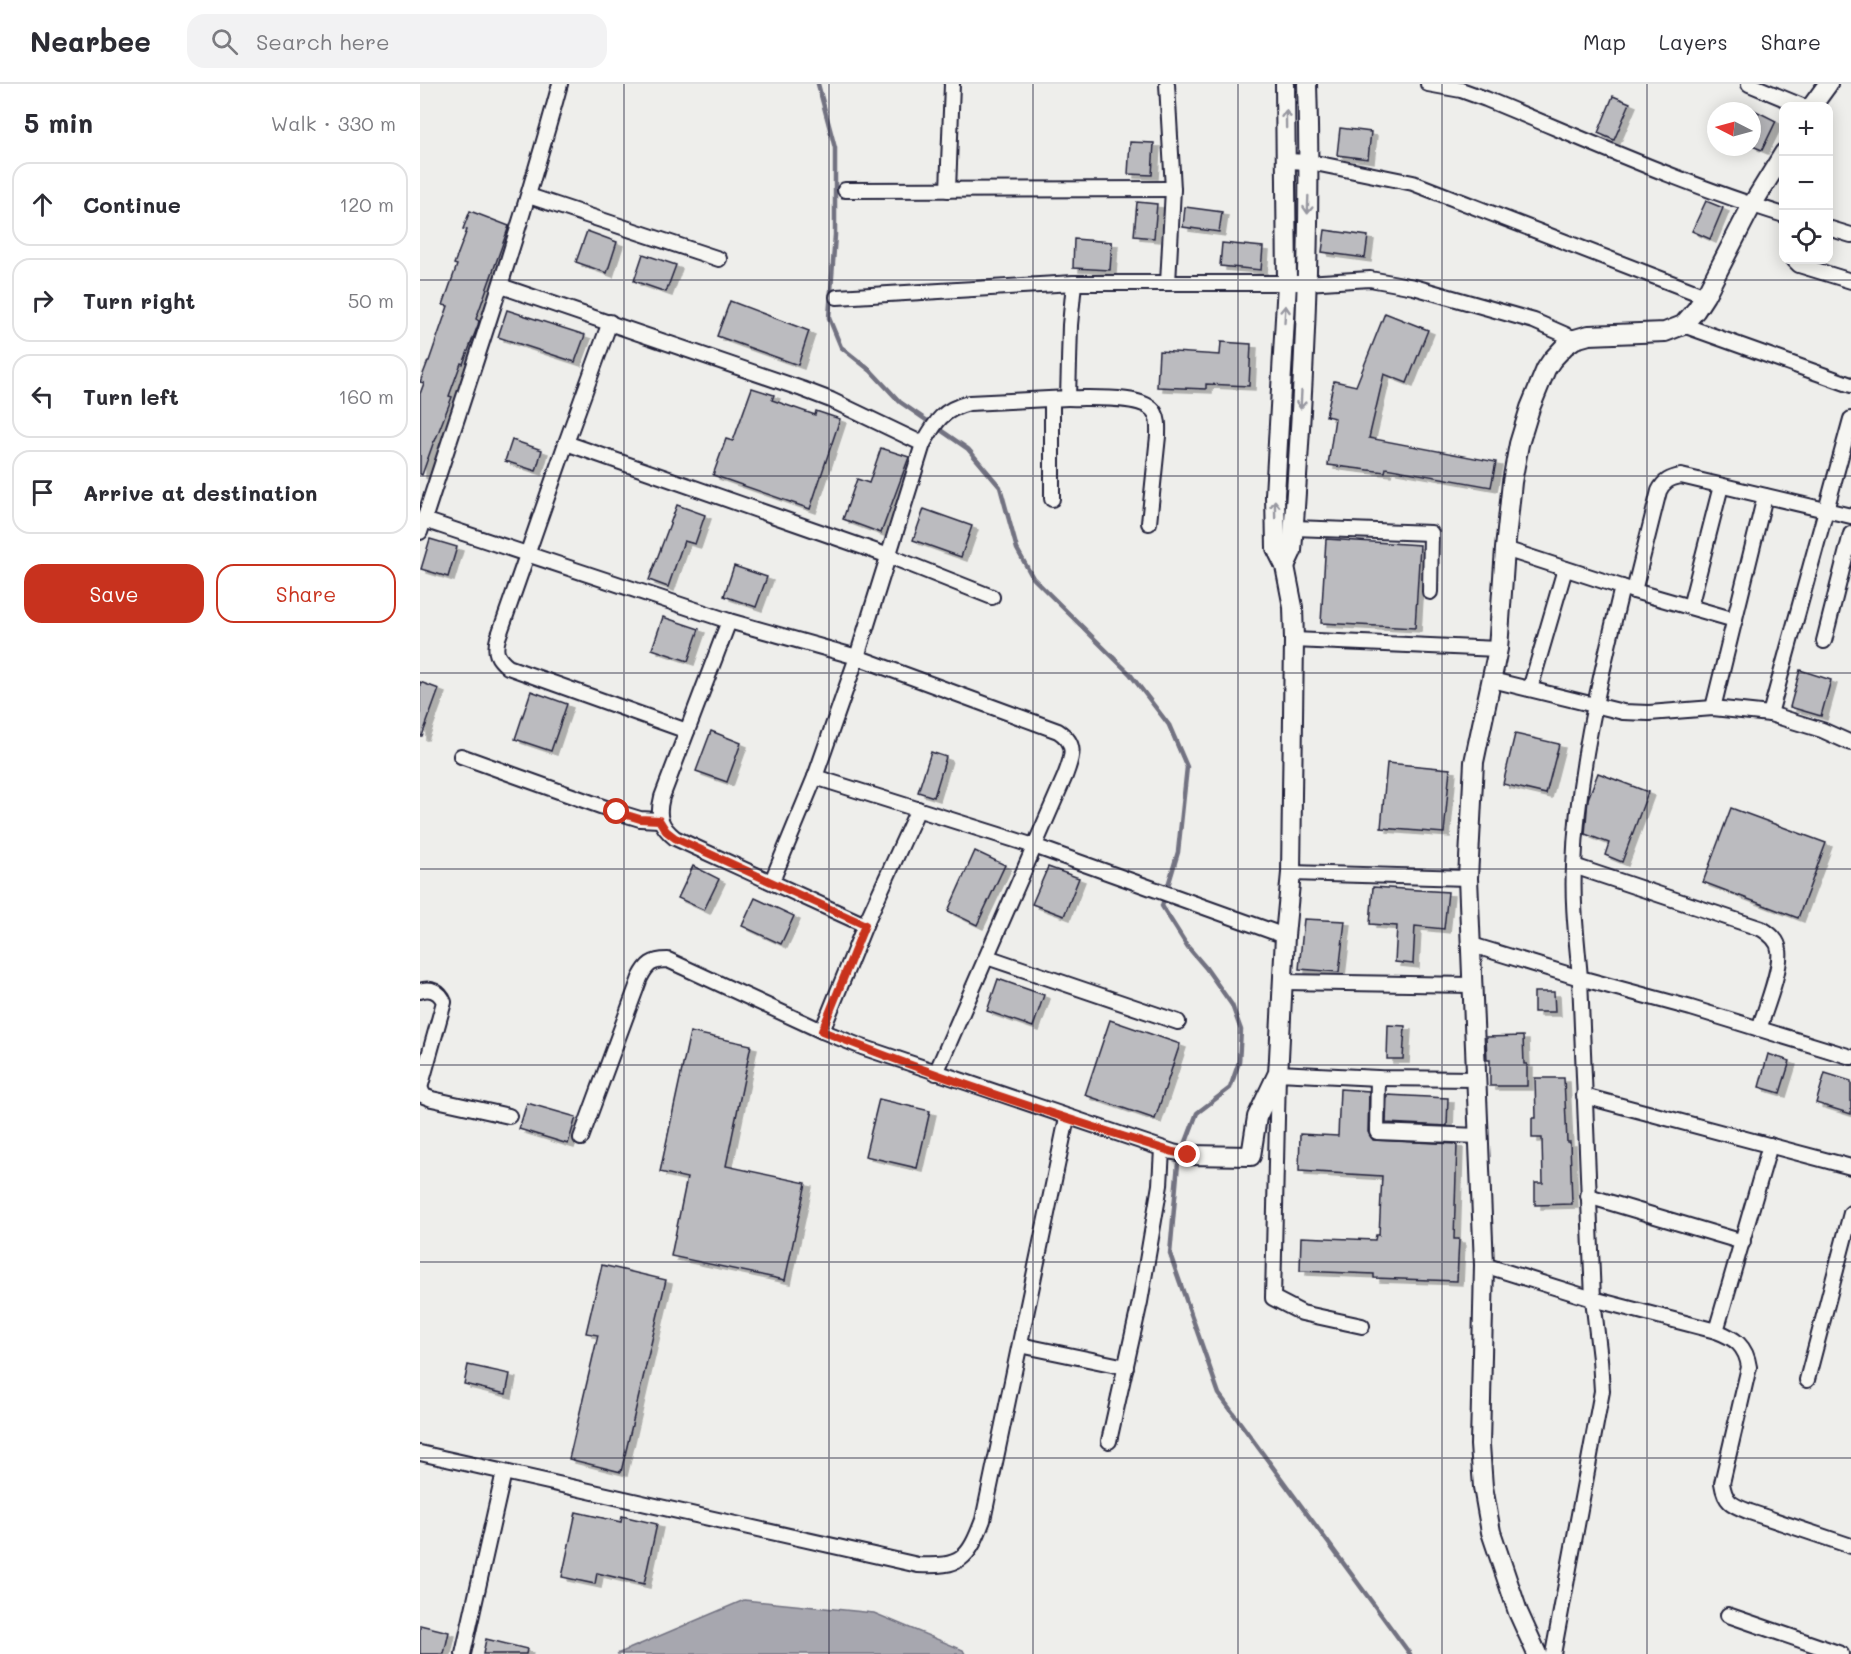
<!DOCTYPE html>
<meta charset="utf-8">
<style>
:root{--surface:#fff;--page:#f2f2f3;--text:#2b2b33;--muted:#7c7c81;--line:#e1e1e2;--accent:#c8321e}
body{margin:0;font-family:Mali,sans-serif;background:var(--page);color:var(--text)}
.controls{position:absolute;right:18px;top:18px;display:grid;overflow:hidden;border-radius:12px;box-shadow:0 3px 15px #0003}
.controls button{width:54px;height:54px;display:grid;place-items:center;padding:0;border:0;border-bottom:2px solid var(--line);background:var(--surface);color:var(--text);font:30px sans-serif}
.compass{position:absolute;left:1287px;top:18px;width:54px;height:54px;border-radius:50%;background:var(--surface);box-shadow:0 3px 15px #0003;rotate:276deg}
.stop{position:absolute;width:18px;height:18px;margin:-14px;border:4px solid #c8321e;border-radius:50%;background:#fff}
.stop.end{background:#c8321e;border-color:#fff;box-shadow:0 2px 6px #0008}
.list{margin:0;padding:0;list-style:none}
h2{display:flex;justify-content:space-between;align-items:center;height:78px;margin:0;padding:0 24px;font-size:26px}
h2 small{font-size:20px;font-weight:400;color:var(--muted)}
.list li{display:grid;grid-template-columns:39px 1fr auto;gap:18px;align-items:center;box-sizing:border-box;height:84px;margin:0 12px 12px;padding:0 12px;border:2px solid var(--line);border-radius:18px}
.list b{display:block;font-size:22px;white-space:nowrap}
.list em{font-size:20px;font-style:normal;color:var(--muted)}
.actions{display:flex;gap:12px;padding:18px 24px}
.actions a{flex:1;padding:14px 0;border:2px solid var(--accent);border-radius:18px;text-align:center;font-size:21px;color:var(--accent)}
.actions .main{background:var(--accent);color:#fff}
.icon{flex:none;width:33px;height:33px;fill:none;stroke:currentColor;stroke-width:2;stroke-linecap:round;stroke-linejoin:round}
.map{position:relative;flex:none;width:1431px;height:1570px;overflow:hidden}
header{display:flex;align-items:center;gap:36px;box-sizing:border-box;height:84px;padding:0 30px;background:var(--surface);border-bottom:2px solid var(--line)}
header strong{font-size:28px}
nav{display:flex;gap:33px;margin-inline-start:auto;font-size:21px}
.search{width:420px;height:54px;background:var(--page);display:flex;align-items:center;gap:15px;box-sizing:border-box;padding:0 21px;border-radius:18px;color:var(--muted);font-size:22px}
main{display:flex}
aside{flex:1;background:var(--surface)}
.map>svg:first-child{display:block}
</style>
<header>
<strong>Nearbee</strong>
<div class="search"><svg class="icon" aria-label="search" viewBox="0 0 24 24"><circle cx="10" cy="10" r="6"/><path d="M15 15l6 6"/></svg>Search here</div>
<nav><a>Map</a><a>Layers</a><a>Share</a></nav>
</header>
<main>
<aside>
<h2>5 min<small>Walk · 330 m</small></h2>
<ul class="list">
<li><svg class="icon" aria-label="ahead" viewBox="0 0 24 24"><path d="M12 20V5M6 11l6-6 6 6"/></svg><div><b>Continue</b></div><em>120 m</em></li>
<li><svg class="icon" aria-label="right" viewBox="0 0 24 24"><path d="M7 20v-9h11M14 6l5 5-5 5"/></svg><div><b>Turn right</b></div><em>50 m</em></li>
<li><svg class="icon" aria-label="left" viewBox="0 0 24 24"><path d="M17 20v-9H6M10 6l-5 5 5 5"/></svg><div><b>Turn left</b></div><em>160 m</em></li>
<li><svg class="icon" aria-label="arrive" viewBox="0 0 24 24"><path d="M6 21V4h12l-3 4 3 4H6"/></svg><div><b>Arrive at destination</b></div></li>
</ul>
<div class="actions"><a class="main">Save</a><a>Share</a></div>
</aside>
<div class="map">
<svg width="1431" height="1570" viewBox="0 0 1431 1570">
<defs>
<filter id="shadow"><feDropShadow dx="6" dy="4" stdDeviation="0" flood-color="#0004"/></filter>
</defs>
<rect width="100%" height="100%" fill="#eeeeeb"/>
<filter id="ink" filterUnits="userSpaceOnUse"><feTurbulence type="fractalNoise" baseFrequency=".0167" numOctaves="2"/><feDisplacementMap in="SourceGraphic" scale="12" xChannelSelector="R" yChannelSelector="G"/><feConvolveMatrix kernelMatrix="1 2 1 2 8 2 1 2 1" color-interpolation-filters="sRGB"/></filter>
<g filter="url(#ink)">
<!-- water -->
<polygon fill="#a7a7af" stroke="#727281" stroke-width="1.5" points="324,1516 454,1529 543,1566 545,1570 197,1570"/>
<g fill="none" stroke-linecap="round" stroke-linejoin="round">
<!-- stream -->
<polyline stroke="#727281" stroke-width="4.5" points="398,0 415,64 415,151 409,234 421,263 451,287 480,318 548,365 580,403 597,465 613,494 710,590 749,641 767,683 758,768 742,822 768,863 786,884 812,921 821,946 819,978 810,1004 777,1029 758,1079 750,1170 799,1310 990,1570"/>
</g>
<!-- building -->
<g fill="#bbbbbf" stroke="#22223b" stroke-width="1.5" filter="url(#shadow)">
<polygon points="1193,12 1210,19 1194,56 1178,49"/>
<polygon points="1332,25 1356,37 1342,66 1332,62"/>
<polygon points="920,44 951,48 948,75 917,71"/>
<polygon points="710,58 734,59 732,91 708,90"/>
<polygon points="1286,117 1303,124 1290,155 1272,147"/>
<polygon points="717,118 737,120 734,154 714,152"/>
<polygon points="765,123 802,128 799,148 763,143"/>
<polygon points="50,127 89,142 56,235 59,237 58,241 43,280 41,279 29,312 32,313 15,357 14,357 2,391 0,390 0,310 4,299 0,298 8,277 9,277 28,222 23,221 37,181 34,180 47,146 43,145"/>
<polygon points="905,146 948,152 945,174 902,168"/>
<polygon points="167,147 197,158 187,189 156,178"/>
<polygon points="654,155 692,158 690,186 653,184"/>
<polygon points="802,159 843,163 841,186 800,182"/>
<polygon points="223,170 256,181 246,208 214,197"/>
<polygon points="310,217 389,247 378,281 297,252"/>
<polygon points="87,226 165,251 155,278 78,253"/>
<polygon points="965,229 1008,246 987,299 964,290 949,354 1076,378 1071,403 966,384 965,388 908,381 915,334 906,332 914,297 936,302"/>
<polygon points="801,258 831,260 829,302 786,300 786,305 737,303 739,267 800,271"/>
<polygon points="332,304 354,311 352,316 395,331 396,327 420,335 390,425 293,391 306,355 313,357"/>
<polygon points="92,356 122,366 116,387 85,377"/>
<polygon points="461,364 489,373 461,449 423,435 437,395 449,399"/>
<polygon points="257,421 285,431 275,460 264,457 248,503 229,496"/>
<polygon points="504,425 552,442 541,473 493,456"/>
<polygon points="10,455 37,463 28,493 1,485"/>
<polygon points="906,455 1000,461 995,544 901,539"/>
<polygon points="314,482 347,493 336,523 304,512"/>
<polygon points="243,533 279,545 268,577 232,565"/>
<polygon points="1380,586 1411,596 1401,632 1370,623"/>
<polygon points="0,598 19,605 2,652 0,652"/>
<polygon points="111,607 147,620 131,667 95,655"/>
<polygon points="291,647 321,659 307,698 276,687"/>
<polygon points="1095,650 1139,660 1126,710 1083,700"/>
<polygon points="511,668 526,673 514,713 498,708"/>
<polygon points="967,679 1030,685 1024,749 961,744"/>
<polygon points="1178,689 1228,708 1202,778 1185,771 1189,759 1165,750 1168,715"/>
<polygon points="1311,724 1406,759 1378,834 1283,798"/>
<polygon points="555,767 585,781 557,841 528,827"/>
<polygon points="273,782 299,795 284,826 258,814"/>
<polygon points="628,783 659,794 644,832 612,820"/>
<polygon points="953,803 1028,808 1024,845 995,842 993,880 975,878 977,842 950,840"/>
<polygon points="335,814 374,832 361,860 322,842"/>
<polygon points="884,835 925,837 919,888 879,885"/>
<polygon points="578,895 624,911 613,943 567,927"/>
<polygon points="1114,908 1134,908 1135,928 1114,928"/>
<polygon points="690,936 760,960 735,1035 665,1011"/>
<polygon points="968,941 985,942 983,975 967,975"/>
<polygon points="270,948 331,961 306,1082 386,1099 365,1196 251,1172 267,1094 240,1088"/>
<polygon points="1103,952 1104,980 1107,980 1107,1002 1070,1002 1070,976 1067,976 1066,953"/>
<polygon points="1348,970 1370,977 1360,1009 1339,1003"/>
<polygon points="1405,989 1431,997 1431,1030 1396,1019"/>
<polygon points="1115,994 1144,994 1147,1058 1150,1058 1152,1120 1115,1121 1115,1099 1123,1099 1122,1054 1112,1054 1112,1034 1116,1034"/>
<polygon points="920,1005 949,1007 948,1048 953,1056 1037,1060 1034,1155 1039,1155 1037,1197 954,1194 954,1190 880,1187 881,1153 955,1156 956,1151 959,1151 962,1092 879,1087 880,1050 918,1052"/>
<polygon points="967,1011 1028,1014 1027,1042 966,1039"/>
<polygon points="459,1015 510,1027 497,1084 445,1072"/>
<polygon points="107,1019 156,1033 148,1060 99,1045"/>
<polygon points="182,1181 246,1196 201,1388 149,1375 178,1251 166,1249"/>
<polygon points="48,1281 90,1290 86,1310 44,1300"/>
<polygon points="156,1428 201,1438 202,1432 237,1440 224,1500 177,1489 175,1500 142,1493"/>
<polygon points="0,1541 29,1548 24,1570 0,1570"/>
<polygon points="66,1555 107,1565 106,1570 63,1570"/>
</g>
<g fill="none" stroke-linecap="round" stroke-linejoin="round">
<!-- minor casing -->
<g stroke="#22223b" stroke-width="18">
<g id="minor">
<polyline points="747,0 753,105 748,199"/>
<path d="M 1008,0 L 1041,6 L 1066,15 C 1164,55 1262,100 1364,131"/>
<polyline points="1329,0 1382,22"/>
<polyline points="866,77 890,78 993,99 1285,212"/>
<polyline points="425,106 753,105"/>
<polyline points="528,106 532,0"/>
<polyline points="109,112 299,175"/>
<polyline points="1408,144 1431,151"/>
<polyline points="1374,176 1379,181 1431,197"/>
<polyline points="81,202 382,305 411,316 503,360 437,573 395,693 614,762 865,852"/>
<polyline points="417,213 654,199 886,199 950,195 994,203 1114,237 1155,255"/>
<polyline points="190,238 146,359 469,472 572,513"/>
<polyline points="1263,241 1431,301"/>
<path d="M 648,314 C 668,315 725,310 735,329 C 739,336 738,344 738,352 L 729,439"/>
<polyline points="632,315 632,415"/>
<path d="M 146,359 L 78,554 C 74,568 77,574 88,583 L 267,647"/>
<path d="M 503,360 C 516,337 522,326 549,319 L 648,314 L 650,241 L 654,199"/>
<path d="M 4,436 L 309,537 L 437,573 L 638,647 C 658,660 652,673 645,692 L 516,989"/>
<polyline points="874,444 1011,449 1010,508"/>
<path d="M 0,448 C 48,299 99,151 140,0"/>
<polyline points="1085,465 1214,507 1315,536"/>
<path d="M 1202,503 C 1180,595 1157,688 1154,783 C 1152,820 1157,857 1160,894 L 1271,924 L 1431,973"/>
<path d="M 1214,507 L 1239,407 C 1244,397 1250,394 1261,392 L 1431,432"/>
<polyline points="1270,523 1301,402"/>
<path d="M 309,537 L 242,713 C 237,732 240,742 255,754 L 445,841"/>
<polyline points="874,556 1078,565"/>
<polyline points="1404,557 1431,450"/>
<polyline points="1072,596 1203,628 1229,629 1293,624 1350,630 1402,646 1431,659"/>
<polyline points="1110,605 1145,485"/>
<polyline points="1293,624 1345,412"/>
<polyline points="1350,630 1431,335"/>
<polyline points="41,672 197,728 220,735 239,736"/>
<path d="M 1154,782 L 1342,845 C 1350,850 1358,856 1359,866 C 1362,884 1345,926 1339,945"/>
<polyline points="871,789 1048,794"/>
<polyline points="352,797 395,693"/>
<polyline points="1052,861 1160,894 1173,1215 1180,1275 1182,1307 1133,1570"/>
<polyline points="567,873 758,938"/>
<polyline points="863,898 1052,901"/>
<path d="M 0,907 C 11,903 20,908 24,918 L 0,1004"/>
<polyline points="402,947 445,841 498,725"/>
<polyline points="958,994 957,1048 1059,1052"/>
<polyline points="0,1004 4,1012 12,1015 89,1032"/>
<polyline points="1164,1012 1431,1083"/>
<path d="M 161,1054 L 220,894 C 227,880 232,876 248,876 L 402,947 L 442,963 L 753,1068 L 768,1071"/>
<polyline points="1168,1112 1323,1158"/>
<path d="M 1064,1181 L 1173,1215 L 1296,1247 C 1315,1254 1326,1262 1329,1283 L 1302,1399 C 1305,1419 1312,1421 1330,1428 L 1431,1462"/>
<polyline points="942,1242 882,1229 853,1214 858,989 958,994 1058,995"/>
<polyline points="1296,1247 1350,1061"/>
<polyline points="600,1261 706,1283"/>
<polyline points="1387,1296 1431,1129"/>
<polyline points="689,1357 720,1218 740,1101 742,1065"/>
<path d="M 0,1369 L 498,1481 C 541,1483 548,1476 563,1436 L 647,1034"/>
<polyline points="1308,1531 1421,1570"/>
<polyline points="43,1570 84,1388"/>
</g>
</g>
<!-- tertiary casing -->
<g stroke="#22223b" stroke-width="22">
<g id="tertiary">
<polyline points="1392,22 1408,0"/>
<path d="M 865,482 L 872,467 C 883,312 892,155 887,0"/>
<polyline points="768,1071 831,1072 837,1033 858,989 859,974 865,852 871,789 874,556 873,523 865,482 856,464 855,411 867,199 865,0"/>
<polyline points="1117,1570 1098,1528 1071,1448 1063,1403 1060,1361 1064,1181 1048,794 1054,678 1078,565 1085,465 1092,398 1099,360 1110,324 1126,285 1132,276 1145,262 1155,255 1169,251 1245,248 1263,241 1276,226 1285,212 1332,121 1364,69"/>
</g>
</g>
<!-- minor -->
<use href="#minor" stroke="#f6f6f2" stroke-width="14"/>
<!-- tertiary -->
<use href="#tertiary" stroke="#f6f6f2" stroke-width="18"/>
</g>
<!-- one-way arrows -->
<defs><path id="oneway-shaft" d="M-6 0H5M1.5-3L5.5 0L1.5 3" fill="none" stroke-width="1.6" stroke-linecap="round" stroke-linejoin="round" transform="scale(1.5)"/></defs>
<g stroke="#9797a0">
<use href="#oneway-shaft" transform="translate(866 35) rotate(-91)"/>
<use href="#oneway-shaft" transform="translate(888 121) rotate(92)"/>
<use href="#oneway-shaft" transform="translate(865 230) rotate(-87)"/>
<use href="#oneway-shaft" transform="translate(881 316) rotate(93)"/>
<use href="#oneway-shaft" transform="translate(855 425) rotate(-91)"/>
</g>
</g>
<g fill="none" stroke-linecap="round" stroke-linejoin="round" filter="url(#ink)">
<!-- route -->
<path stroke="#c8321e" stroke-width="8" d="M 197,728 L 220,735 L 239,736 L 246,747 L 255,754 L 445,841 L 402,947 C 516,993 635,1031 753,1068 L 768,1071"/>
</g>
<!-- grid -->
<path fill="none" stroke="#22223b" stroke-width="1.5" stroke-opacity="0.55" d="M 204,0 L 204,1570M 409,0 L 409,1570M 613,0 L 613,1570M 818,0 L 818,1570M 1022,0 L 1022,1570M 1227,0 L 1227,1570M 0,196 L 1431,196M 0,392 L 1431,392M 0,589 L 1431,589M 0,785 L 1431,785M 0,981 L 1431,981M 0,1178 L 1431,1178M 0,1374 L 1431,1374"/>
</svg>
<div class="controls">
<button>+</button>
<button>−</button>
<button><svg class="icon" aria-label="locate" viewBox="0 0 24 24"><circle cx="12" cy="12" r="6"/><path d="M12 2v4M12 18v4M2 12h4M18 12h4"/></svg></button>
</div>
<svg class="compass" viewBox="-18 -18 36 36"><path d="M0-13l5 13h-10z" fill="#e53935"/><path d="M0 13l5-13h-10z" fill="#7c7c81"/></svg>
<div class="stop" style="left:197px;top:728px"></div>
<div class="stop end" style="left:768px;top:1071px"></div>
</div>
</main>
